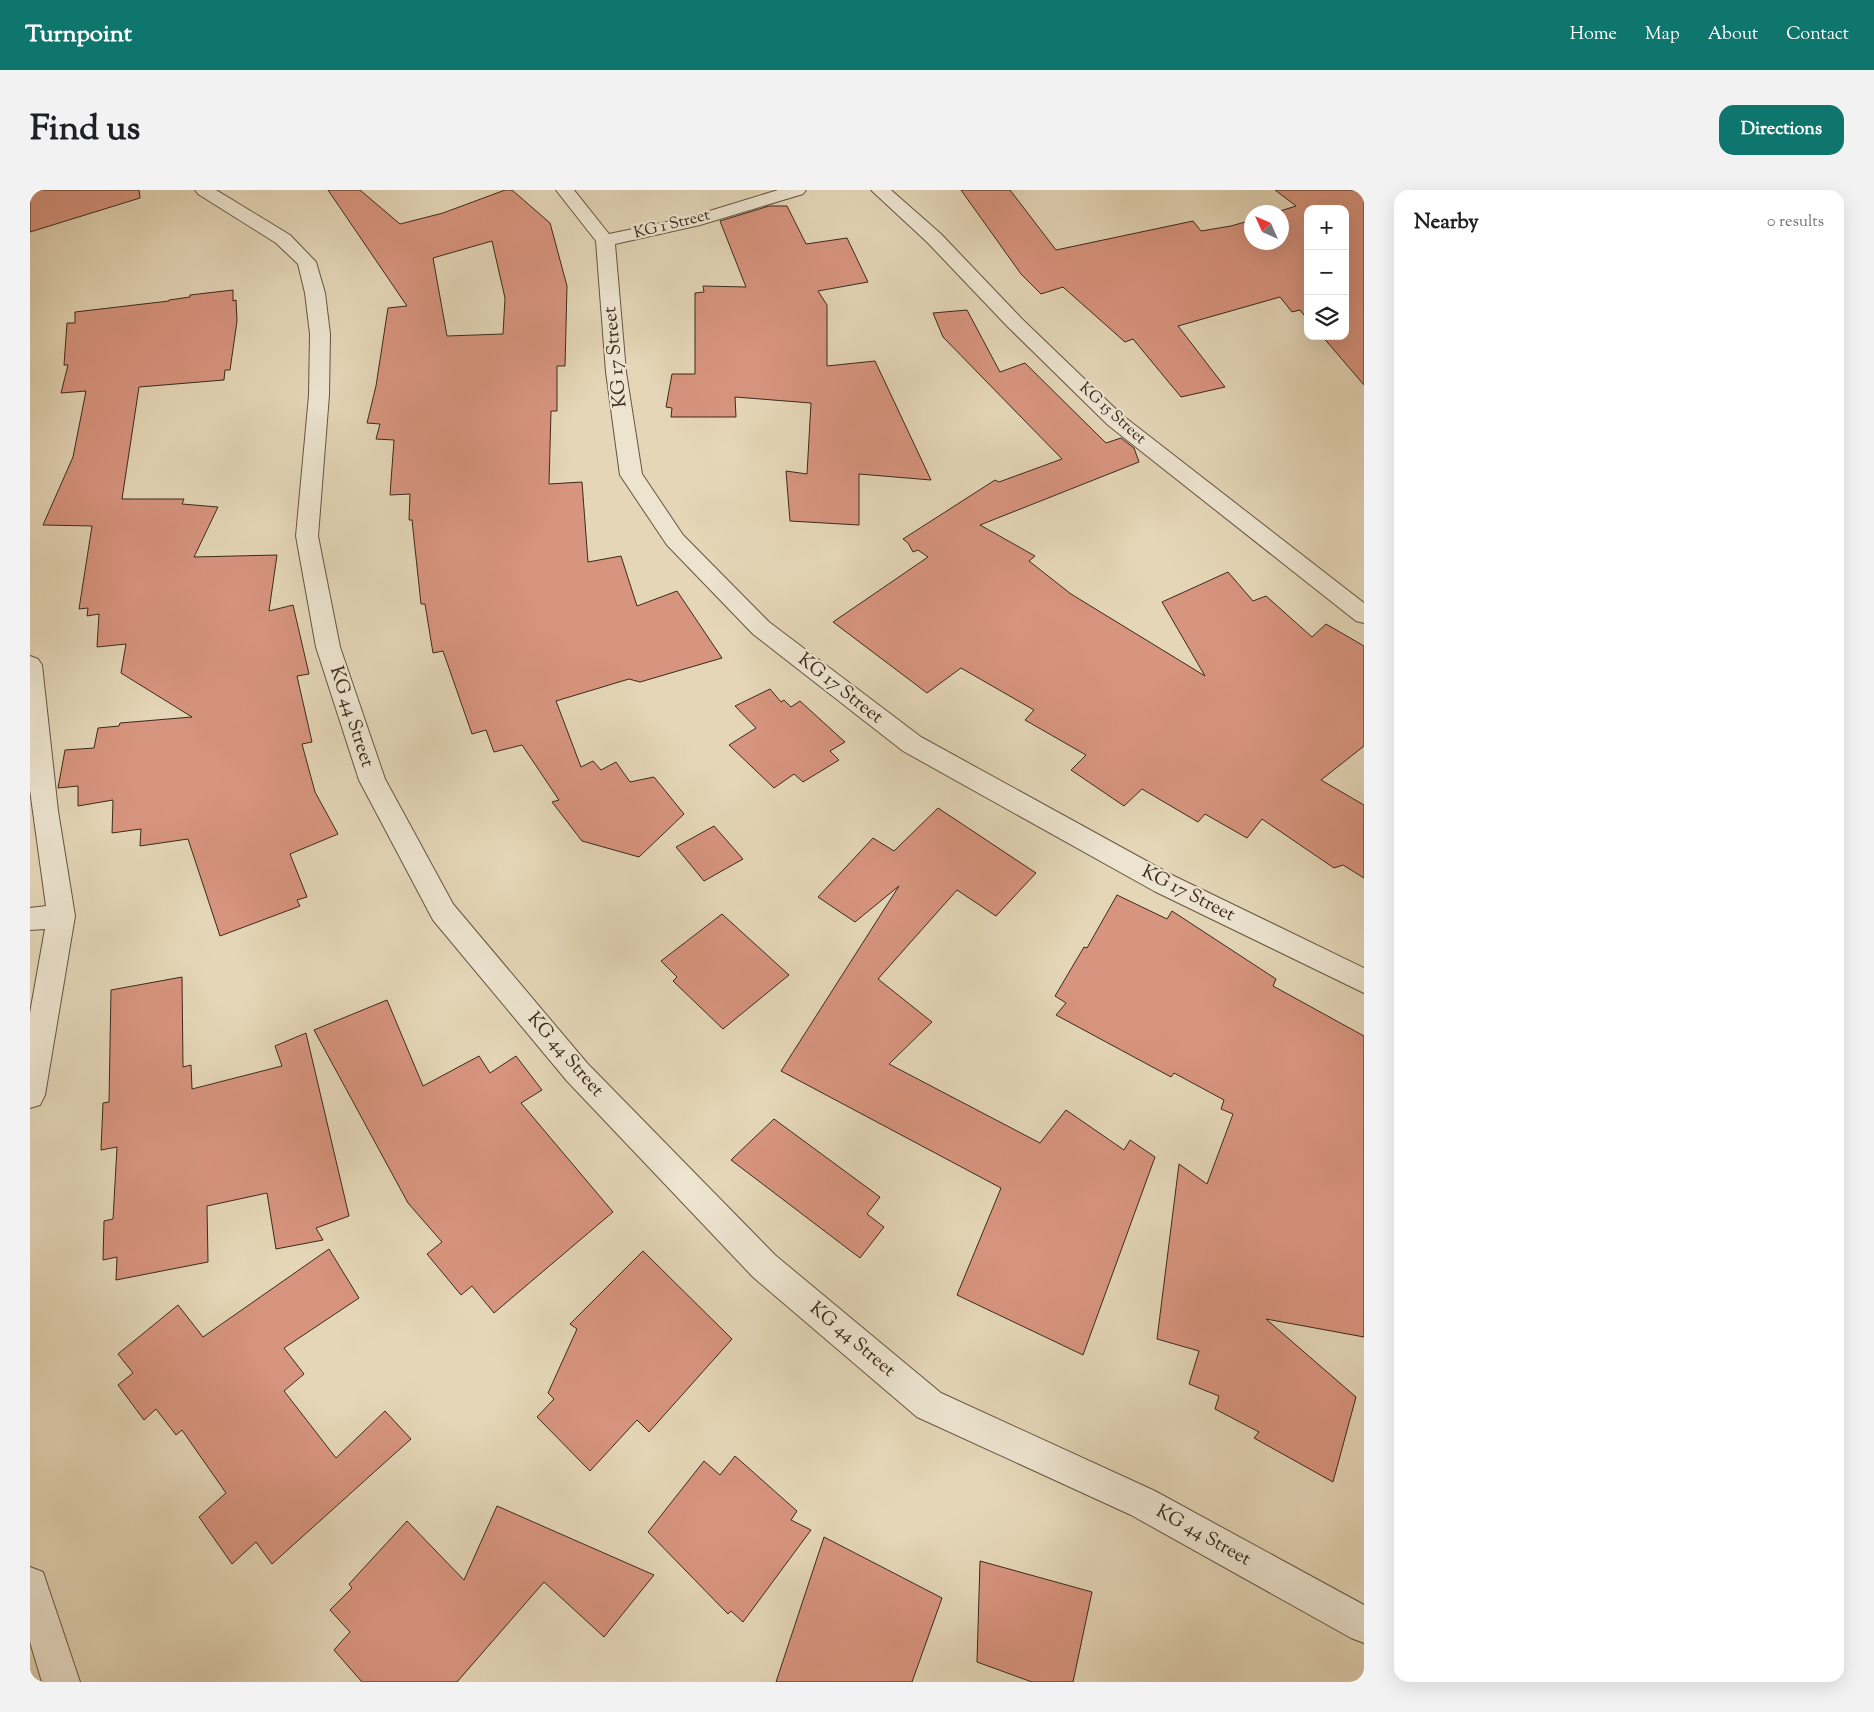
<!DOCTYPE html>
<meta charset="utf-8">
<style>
:root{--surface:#fff;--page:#f2f2f2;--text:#202124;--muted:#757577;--line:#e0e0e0;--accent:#0f766e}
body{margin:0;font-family:"Sorts Mill Goudy",serif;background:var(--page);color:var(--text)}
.controls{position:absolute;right:15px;top:15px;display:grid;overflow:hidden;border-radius:10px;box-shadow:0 5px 20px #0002}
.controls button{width:45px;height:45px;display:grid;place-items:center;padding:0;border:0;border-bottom:1px solid var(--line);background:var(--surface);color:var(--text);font:25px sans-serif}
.compass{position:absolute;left:1214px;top:15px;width:45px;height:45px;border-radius:50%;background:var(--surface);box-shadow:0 5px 20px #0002;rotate:315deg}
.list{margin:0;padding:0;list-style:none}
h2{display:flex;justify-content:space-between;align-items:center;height:65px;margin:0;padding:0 20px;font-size:21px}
h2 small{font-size:16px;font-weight:400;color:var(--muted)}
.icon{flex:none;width:28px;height:28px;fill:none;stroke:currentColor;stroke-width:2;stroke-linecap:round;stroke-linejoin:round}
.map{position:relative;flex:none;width:1334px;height:1492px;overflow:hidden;border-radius:15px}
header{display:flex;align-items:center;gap:30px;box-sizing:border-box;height:70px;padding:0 25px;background:var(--accent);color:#fff}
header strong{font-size:24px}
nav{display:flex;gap:28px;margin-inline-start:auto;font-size:18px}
.intro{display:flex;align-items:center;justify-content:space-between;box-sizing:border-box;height:120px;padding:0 30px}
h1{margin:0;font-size:35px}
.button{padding:12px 22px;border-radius:15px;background:var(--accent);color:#fff;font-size:18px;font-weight:700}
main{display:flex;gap:30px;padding:0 30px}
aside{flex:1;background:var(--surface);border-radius:15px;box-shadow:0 5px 20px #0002}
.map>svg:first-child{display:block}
</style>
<header>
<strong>Turnpoint</strong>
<nav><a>Home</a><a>Map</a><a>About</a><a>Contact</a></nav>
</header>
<div class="intro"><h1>Find us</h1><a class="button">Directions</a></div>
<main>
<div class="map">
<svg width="1334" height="1492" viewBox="0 0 1334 1492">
<rect width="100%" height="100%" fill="#e4d6b7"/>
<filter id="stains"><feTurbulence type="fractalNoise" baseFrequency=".004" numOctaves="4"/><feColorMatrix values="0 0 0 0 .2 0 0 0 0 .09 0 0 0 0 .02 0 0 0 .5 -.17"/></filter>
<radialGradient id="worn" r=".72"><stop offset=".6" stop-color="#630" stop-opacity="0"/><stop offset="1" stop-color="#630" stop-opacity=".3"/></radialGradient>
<!-- building -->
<g fill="#d7947e" stroke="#3b2a1b" fill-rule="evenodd">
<polygon points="0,0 109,0 110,8 0,42"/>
<path d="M 298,0 L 330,0 L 370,34 L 413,23 L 475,0 L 482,0 L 520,33 L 537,96 L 535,176 L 527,176 L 527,221 L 521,221 L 519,294 L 552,292 L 558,372 L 591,366 L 607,416 L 647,401 L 692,468 L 610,492 L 599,489 L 526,511 L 551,577 L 563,571 L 571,580 L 586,572 L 600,592 L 624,587 L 654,624 L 609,667 L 552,651 L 522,612 L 529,610 L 492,555 L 464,562 L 456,540 L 442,544 L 413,461 L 403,463 L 395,414 L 391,414 L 382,330 L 379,330 L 380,304 L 360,305 L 364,250 L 346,249 L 350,234 L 337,233 L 346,196 L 358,118 L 377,116 ZM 462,51 L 475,108 L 473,144 L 417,146 L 403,68 Z"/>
<polygon points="931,0 980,0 1026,60 1163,31 1171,41 1201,36 1222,30 1222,52 1252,52 1252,22 1247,22 1266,16 1245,0 1334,0 1334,195 1292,146 1315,146 1315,19 1278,19 1278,130 1270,120 1262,122 1250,107 1148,136 1195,197 1151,207 1103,149 1095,152 1033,97 1011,104 991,84"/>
<polygon points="739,16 757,16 776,54 817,48 838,92 788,101 797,115 797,176 845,171 901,290 829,284 829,335 760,331 756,281 777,284 781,213 705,207 706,227 641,227 642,218 636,217 642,184 665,184 665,103 674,102 673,96 716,97 690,31"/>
<polygon points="203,100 203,111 206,110 207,131 200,180 195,180 194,190 109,197 92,309 154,309 152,314 188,317 164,367 247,365 239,421 263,415 279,484 267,486 282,552 272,554 285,602 308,644 260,664 277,707 267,710 270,716 190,746 158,649 110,656 111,639 82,643 83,610 48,616 48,596 28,598 35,560 64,558 68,538 89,536 90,533 162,527 91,483 96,454 67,457 69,424 57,426 58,418 49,419 62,336 13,335 43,267 56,201 31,203 38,175 34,175 37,133 45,133 45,122 139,111 139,110 160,107 160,105"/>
<polygon points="937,120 970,182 995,173 1076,253 1091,248 1104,258 1109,272 950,335 1005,366 999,371 1041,404 1175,486 1132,412 1198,382 1223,411 1236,406 1282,447 1296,434 1334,456 1334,556 1291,590 1334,615 1334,688 1313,675 1304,678 1232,629 1217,648 1175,624 1168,632 1112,599 1094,616 1041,580 1056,565 995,530 1004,520 931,478 897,503 803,432 898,367 888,360 883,362 878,353 873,349 965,290 969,292 1032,269 913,147 903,123"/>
<polygon points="740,499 751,512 754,510 761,517 770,511 815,552 800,561 809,570 773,592 764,584 744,598 699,555 726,538 705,516"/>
<polygon points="908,618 1006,683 966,726 927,700 848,789 902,832 859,874 1010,953 1036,920 1094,960 1100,950 1125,967 1053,1165 927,1105 971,998 751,881 869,696 825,732 788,707 843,648 864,661"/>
<polygon points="684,636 713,669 674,691 646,657"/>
<polygon points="1087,705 1137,729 1142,721 1246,789 1243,796 1334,846 1334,1147 1236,1129 1326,1207 1303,1292 1224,1248 1229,1242 1185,1219 1189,1206 1159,1194 1169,1161 1127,1149 1149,974 1177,994 1203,924 1191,919 1194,910 1144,883 1141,887 1026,825 1036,813 1025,806 1054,757 1057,758"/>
<polygon points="692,724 759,785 693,839 643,791 647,787 631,771"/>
<polygon points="152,787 153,877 161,875 162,899 252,876 245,856 276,843 319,1026 286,1038 293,1050 246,1059 237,1003 177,1016 178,1072 86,1090 87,1067 73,1070 74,1031 83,1029 87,957 71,960 73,913 79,912 81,800"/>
<polygon points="357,810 393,896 449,866 460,883 486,866 512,900 491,913 583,1022 464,1123 442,1096 431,1105 397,1064 412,1052 378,1013 284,840"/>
<polygon points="744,929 850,1007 837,1024 854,1037 830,1068 701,970"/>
<polygon points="299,1059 329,1108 254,1158 274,1184 254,1201 306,1268 355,1221 381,1249 242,1374 226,1352 202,1374 169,1327 196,1303 152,1240 146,1245 126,1219 114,1230 88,1195 103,1183 88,1164 148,1115 173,1147"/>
<polygon points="613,1061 702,1149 619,1242 607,1230 560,1281 507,1227 524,1209 518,1203 547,1139 540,1134"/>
<polygon points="705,1266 767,1321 761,1330 781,1340 713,1432 701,1421 698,1424 618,1342 674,1271 690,1285"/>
<polygon points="467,1316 624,1385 574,1447 514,1392 427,1492 332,1492 304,1460 320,1442 300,1420 322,1398 319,1394 377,1331 434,1390"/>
<polygon points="794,1347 912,1408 882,1492 746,1492"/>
<polygon points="950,1371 1062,1402 1043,1492 1002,1492 947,1472"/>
</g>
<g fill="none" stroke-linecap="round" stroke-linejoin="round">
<!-- minor casing -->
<g stroke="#655542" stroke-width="2">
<g id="minor">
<polygon points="165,0 186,0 260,45 286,72 295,103 300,144 299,205 288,346 310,457 355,589 423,714 557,873 745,1065 911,1203 1125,1301 1334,1415 1334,1453 1321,1448 1101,1325 887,1227 723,1087 537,891 403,730 329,590 286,457 266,346 279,205 280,144 275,103 268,74 246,53 168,4"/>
<polygon points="526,0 544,0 579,44 660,27 748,0 776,0 773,4 670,35 585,54 596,182 612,284 653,345 739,432 891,547 1142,685 1334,778 1334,803 1124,701 873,561 723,444 637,355 590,285 576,182 566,51"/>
<polygon points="841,0 861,0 911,44 992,129 1092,225 1334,413 1334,433 1326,431 1078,235 978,137 897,52"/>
<polygon points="0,466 8,469 12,475 28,621 45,726 15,905 10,915 0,918 0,823 15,739 0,740 0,718 16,716 0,600"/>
<polygon points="0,1377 13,1382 50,1492 12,1492 0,1452"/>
</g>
</g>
<!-- minor -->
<use href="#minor" fill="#ede4d0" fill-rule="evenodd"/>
</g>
<g text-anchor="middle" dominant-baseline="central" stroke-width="4.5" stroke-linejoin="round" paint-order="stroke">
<!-- far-street labels -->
<g font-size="16" fill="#3b2a1b" stroke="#ede4d0">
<text transform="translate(642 35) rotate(-14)">KG 1 Street</text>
<text transform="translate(1082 224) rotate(42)">KG 15 Street</text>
</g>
<!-- street labels -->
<g font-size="19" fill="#3b2a1b" stroke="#ede4d0">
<text transform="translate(586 167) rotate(-96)">KG 17 Street</text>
<text transform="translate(810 499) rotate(38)">KG 17 Street</text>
<text transform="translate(321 527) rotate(72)">KG 44 Street</text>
<text transform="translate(1158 704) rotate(27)">KG 17 Street</text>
<text transform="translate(535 865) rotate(49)">KG 44 Street</text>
<text transform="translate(822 1150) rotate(40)">KG 44 Street</text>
<text transform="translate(1173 1346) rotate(29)">KG 44 Street</text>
</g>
</g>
<rect width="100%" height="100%" filter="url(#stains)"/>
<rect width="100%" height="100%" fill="url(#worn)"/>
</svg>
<div class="controls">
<button>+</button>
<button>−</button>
<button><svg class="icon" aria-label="layers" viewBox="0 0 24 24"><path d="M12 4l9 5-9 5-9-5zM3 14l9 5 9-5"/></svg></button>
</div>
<svg class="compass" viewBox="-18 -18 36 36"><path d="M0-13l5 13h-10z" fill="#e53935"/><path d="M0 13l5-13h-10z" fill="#757577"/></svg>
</div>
<aside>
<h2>Nearby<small>0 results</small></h2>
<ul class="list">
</ul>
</aside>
</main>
